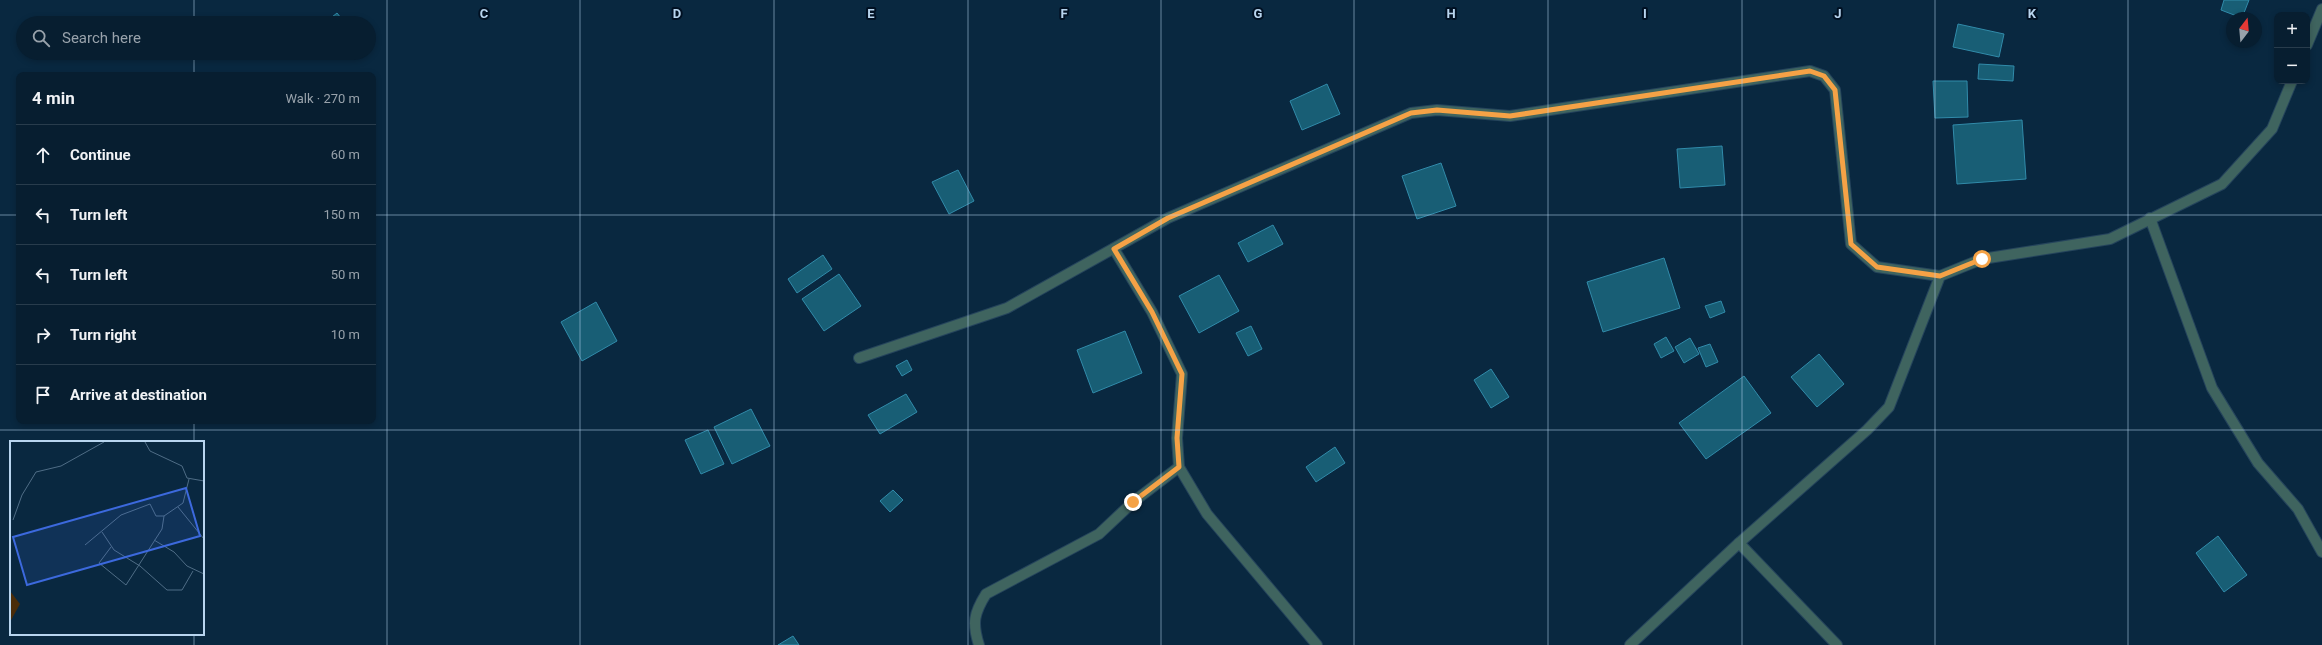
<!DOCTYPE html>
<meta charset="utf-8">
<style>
:root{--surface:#071e30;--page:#102738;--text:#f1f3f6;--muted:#98a2ab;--line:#283c4c}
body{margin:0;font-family:Roboto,sans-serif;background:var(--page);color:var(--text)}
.controls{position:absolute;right:12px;top:12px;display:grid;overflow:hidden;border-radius:8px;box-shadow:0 2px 6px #0003}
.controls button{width:36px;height:36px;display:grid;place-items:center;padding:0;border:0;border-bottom:1px solid var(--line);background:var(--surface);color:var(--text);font:20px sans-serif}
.compass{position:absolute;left:2226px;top:12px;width:36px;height:36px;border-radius:50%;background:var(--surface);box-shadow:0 2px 6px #0003;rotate:16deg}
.stop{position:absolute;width:12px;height:12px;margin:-9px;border:3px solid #f5a246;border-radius:50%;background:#fff}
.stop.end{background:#f5a246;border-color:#fff;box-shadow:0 1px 4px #0008}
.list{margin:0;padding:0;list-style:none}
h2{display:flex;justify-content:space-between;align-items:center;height:52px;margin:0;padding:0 16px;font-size:17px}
h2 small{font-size:13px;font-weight:400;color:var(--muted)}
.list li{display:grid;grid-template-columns:26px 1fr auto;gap:12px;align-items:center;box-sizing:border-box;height:60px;padding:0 16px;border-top:1px solid var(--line)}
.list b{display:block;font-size:15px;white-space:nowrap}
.list em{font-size:13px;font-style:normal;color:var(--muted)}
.icon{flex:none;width:22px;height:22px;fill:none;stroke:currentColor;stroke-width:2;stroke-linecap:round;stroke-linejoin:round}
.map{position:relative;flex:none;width:2322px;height:645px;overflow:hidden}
.search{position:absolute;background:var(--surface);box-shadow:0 2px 6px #0003;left:16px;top:16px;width:360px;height:44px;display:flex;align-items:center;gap:10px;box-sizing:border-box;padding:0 14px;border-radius:22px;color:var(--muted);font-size:15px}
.panel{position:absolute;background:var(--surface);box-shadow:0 2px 6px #0003;left:16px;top:72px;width:360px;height:352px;border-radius:8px}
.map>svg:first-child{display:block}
</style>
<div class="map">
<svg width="2322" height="645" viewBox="0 0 2322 645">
<rect width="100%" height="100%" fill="#092840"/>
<!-- building -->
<g fill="#185e75" stroke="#318baa">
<polygon points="2224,0 2249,0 2242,18 2221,10"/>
<polygon points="337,13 345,23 329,23 327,21"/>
<polygon points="1958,24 2004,34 1999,57 1953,47"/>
<polygon points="1979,64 2014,66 2013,81 1978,79"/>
<polygon points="1933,81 1967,81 1968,117 1935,118"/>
<polygon points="1327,84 1340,114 1302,130 1290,101"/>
<polygon points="2022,120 2026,179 1957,184 1953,125"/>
<polygon points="1722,146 1725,185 1680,188 1677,149"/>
<polygon points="1441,163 1456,206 1417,219 1402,176"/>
<polygon points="958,170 974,201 949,214 932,182"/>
<polygon points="1273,225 1283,244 1248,262 1238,243"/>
<polygon points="823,255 832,269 797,293 788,279"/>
<polygon points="1664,258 1680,308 1603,332 1587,282"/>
<polygon points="839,274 861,306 824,331 802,299"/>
<polygon points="1219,275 1239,311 1199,333 1179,296"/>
<polygon points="1721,301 1725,312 1710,318 1705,306"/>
<polygon points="596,302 617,341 582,361 561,322"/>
<polygon points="1251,326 1262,349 1248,356 1236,333"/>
<polygon points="1125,331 1142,373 1093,393 1077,350"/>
<polygon points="1666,337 1674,351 1661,358 1654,344"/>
<polygon points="1690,338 1699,354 1684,363 1675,347"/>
<polygon points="1710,344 1718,362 1706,367 1698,348"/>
<polygon points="1819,354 1844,384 1817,407 1791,377"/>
<polygon points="907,360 912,370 902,376 896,366"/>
<polygon points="1491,369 1509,397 1491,408 1474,380"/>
<polygon points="1744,376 1771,413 1706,459 1679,423"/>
<polygon points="906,394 917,412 880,434 868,415"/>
<polygon points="751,409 770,446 732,464 714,427"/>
<polygon points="708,430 724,464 701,474 685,440"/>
<polygon points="1335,447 1345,463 1316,482 1306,467"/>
<polygon points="893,490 903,500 890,512 880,501"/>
<polygon points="2218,536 2247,575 2224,592 2196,553"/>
<polygon points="793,636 799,645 778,645"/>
</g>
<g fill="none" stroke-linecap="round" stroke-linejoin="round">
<!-- minor casing -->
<g stroke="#25445c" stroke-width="12">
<g id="minor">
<polyline points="2307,45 2322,9"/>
<polyline points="2150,218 2212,388 2258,463 2298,509 2322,552"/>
<polyline points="1114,249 1152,312 1182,374 1177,438 1179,467 1207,514 1317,645"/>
<polyline points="859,358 1007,308 1168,218 1411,113 1437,110 1510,116 1810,71 1824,76 1835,90 1851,244 1877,267 1940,276"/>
<polyline points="1739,543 1837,645"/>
<path d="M 979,645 C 972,623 974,613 986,594 L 1099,534 L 1133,502 L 1179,467"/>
<polyline points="1630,645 1739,543 1867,430 1889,407 1940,276 1982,259 2110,239 2222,184 2272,129 2292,81"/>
</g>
</g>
<!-- minor -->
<use href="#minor" stroke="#3f645f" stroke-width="10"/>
</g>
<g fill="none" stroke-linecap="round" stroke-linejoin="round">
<!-- route -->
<polyline stroke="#f5a246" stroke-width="5" points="1133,502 1179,467 1177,438 1182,374 1152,312 1114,249 1168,218 1411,113 1437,110 1510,116 1810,71 1824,76 1835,90 1851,244 1877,267 1940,276 1982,259"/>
</g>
<!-- grid -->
<path fill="none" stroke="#b8d5ef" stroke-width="1" stroke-opacity="0.55" d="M 194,0 L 194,23M 387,0 L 387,645M 580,0 L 580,645M 774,0 L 774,645M 968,0 L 968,645M 1161,0 L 1161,645M 1354,0 L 1354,645M 1548,0 L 1548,645M 1742,0 L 1742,645M 1935,0 L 1935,645M 2128,0 L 2128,645M 194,53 L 194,75M 0,215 L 19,215M 373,215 L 2322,215M 194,421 L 194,442M 0,430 L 2322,430M 194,634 L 194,645"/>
<!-- overview -->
<g transform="translate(10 441)">
<rect width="194" height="194" fill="#092840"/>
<path d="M 0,150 L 10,163 L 0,181 Z" fill="#4a2c09"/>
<path fill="none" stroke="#4f6d86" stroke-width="1" d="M 135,1 L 140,10 L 172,25 L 177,37 L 194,40M 168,66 L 194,98M 3,79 L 12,54 L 26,31 L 51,25 L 94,1M 92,91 L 104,109 L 130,125 L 157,149 L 172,149 L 183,130M 144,99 L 164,111 L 177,125 L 194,133M 75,104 L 111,74 L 140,63 L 146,75 L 154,75M 101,106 L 89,122 L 116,144 L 152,88 L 154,75 L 173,62 L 179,38"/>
<path fill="#3c69dd" fill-opacity="0.15" stroke="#3c69dd" stroke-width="2" d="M 176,47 L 190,95 L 17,144 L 3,96 Z"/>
<rect width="194" height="194" fill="none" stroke="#b8d5ef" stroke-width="2"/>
</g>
<g font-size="13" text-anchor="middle" font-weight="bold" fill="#b8d5ef" stroke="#001022" stroke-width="4" stroke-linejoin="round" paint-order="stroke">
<text x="484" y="18">C</text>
<text x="677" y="18">D</text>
<text x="871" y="18">E</text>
<text x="1064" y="18">F</text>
<text x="1258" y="18">G</text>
<text x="1451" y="18">H</text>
<text x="1645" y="18">I</text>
<text x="1838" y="18">J</text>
<text x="2032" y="18">K</text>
</g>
</svg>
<div class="controls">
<button>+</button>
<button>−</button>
</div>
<svg class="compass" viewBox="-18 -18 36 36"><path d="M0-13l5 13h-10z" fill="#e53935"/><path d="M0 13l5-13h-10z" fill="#98a2ab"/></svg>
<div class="stop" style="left:1982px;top:259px"></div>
<div class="stop end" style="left:1133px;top:502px"></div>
<div class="search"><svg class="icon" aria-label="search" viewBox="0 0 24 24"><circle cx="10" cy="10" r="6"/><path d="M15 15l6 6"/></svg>Search here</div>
<section class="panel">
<h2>4 min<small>Walk · 270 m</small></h2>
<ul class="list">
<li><svg class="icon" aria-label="ahead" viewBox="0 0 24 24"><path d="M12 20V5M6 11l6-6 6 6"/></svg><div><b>Continue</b></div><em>60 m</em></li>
<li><svg class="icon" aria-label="left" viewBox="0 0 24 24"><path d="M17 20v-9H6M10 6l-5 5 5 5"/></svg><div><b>Turn left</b></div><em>150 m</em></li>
<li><svg class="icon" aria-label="left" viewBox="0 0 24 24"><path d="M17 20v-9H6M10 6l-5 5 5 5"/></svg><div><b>Turn left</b></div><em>50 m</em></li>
<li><svg class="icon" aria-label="right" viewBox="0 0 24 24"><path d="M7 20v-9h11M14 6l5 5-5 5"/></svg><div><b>Turn right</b></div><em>10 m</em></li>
<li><svg class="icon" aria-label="arrive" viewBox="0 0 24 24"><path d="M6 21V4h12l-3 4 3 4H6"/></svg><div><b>Arrive at destination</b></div></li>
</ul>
</section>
</div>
